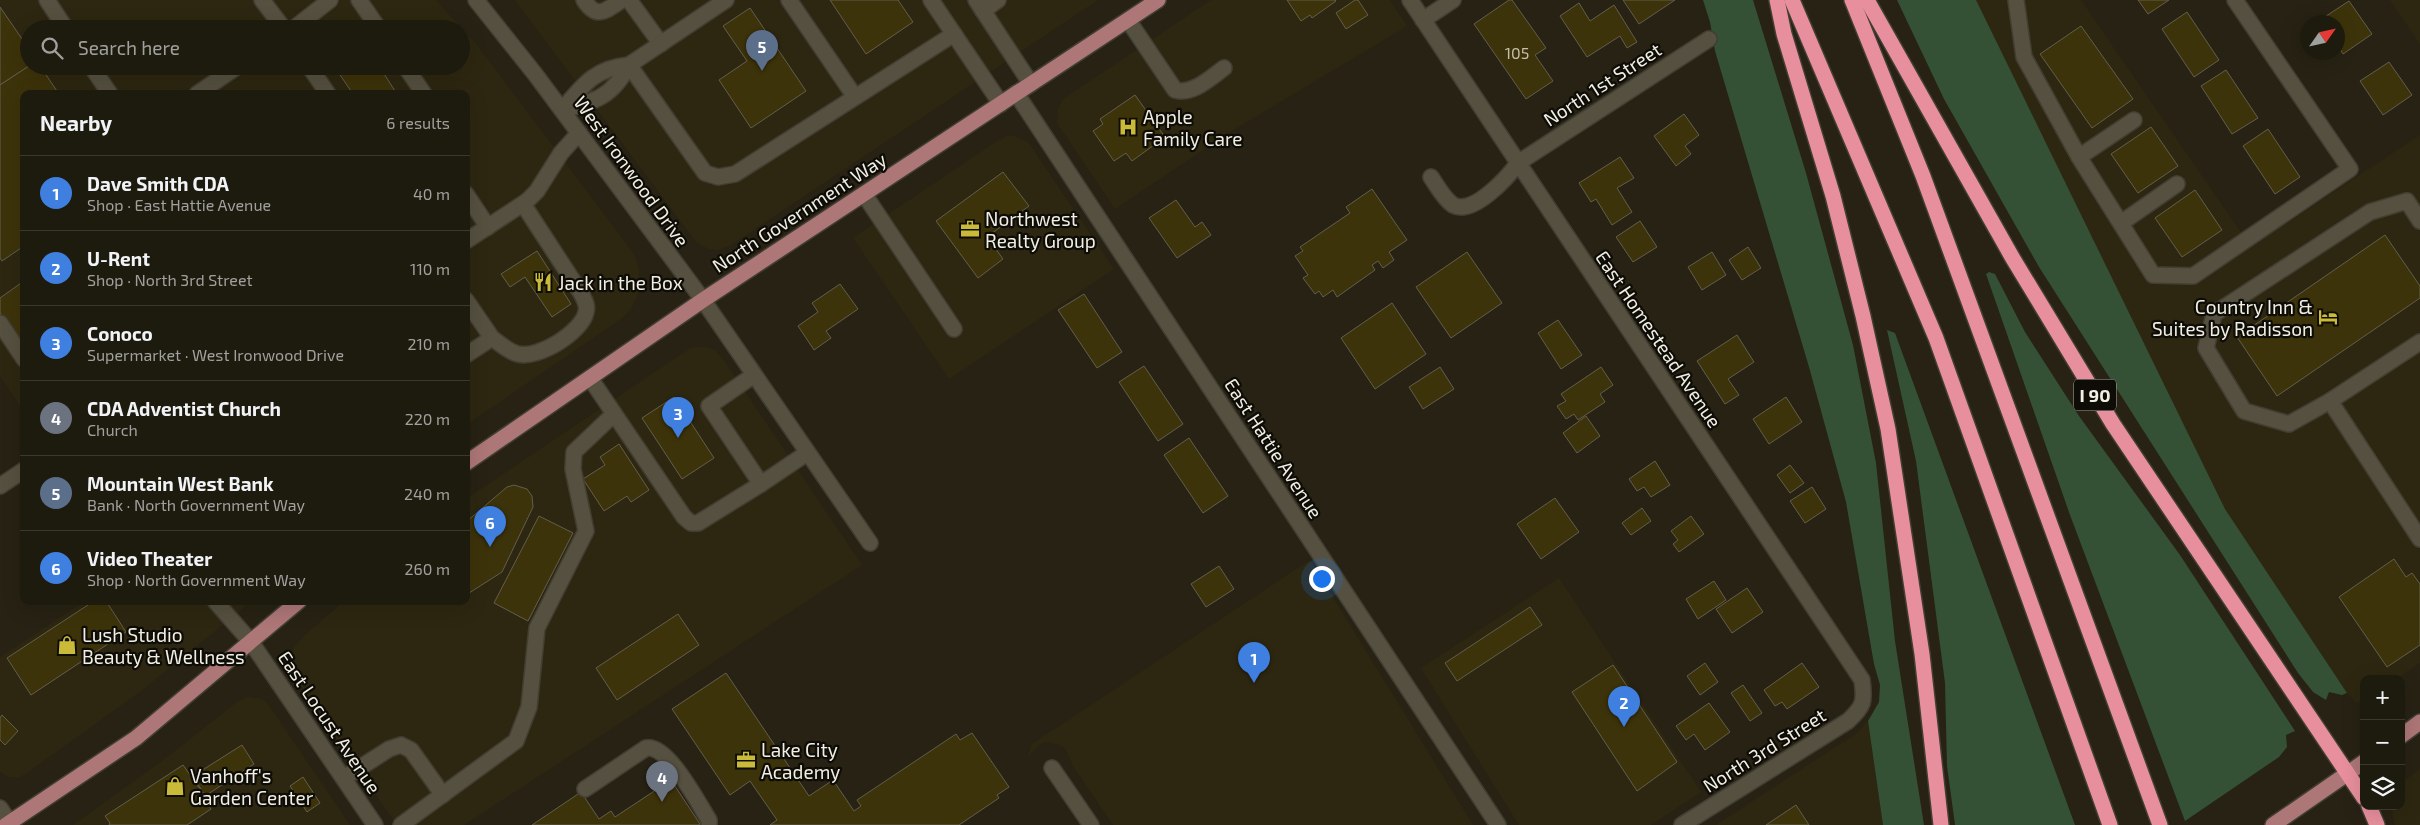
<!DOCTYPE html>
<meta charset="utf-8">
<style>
:root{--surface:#1d1a0e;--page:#2a271c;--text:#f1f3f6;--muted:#a0a19e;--line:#3b382e;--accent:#2563eb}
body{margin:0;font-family:"Exo 2",sans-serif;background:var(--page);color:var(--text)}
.controls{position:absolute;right:15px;bottom:15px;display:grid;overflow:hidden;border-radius:10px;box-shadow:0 5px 20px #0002}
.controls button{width:45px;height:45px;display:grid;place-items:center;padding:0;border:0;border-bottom:1px solid var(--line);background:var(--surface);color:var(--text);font:25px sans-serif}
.compass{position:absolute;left:2300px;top:15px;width:45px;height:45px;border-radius:50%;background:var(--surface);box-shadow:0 5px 20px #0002;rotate:56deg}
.you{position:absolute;left:1321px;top:578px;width:18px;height:18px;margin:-12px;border:4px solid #fff;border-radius:50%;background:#1a73e8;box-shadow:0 0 0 8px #1a73e833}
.badge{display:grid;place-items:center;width:32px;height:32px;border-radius:50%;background:var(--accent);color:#fff;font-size:16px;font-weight:700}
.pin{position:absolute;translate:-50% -41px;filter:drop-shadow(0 1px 2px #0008)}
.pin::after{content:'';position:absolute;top:26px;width:18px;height:15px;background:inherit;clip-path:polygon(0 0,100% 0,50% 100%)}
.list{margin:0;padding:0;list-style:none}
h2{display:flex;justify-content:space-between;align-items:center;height:65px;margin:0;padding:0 20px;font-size:21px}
h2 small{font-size:16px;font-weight:400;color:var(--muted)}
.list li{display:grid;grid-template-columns:32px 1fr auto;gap:15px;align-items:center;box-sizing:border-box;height:75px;padding:0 20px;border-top:1px solid var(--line)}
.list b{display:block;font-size:19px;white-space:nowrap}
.list p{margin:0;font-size:16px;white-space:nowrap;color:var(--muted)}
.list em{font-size:16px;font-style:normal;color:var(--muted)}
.icon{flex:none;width:28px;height:28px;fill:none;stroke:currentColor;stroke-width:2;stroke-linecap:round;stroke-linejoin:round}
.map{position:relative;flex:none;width:2420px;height:825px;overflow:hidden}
.search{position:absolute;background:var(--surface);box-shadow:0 5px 20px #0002;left:20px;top:20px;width:450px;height:55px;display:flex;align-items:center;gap:12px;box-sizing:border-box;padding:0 18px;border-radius:28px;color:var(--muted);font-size:19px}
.panel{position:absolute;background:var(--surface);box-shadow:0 5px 20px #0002;left:20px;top:90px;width:450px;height:515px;border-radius:10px}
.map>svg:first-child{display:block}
</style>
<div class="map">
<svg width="2420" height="825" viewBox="0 0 2420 825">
<rect width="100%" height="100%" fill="#272213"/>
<!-- built -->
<g fill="#2d2711" fill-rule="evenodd">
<path d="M 0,0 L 436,0 L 477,45 L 634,254 L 639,269 L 638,295 L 631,309 L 621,319 L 466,425 L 466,94 L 24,94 L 24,412 L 0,376 ZM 29,29 L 461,29 L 461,66 L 29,66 Z"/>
<polygon points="515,0 1098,0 731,245 719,250 709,249 697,243"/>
<polygon points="1211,0 1390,0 1407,26 1230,132 1115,209 1057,123 1058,109 1063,99"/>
<polygon points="1975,0 2081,0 2251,247 2420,135 2420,663 2396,679 2364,679 2364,700 2356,703 2347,693 2225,509"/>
<polygon points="2390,0 2420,0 2420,44"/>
<polygon points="1007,136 1014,136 1028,142 1114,269 949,379 853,238 994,143"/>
<polygon points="692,347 703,347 715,350 725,362 862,565 464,825 397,825 299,684 292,670 291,658 294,647 306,634 344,601 466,601 466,499"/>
<polygon points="1310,560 1473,825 1113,825 1073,766 1066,750 1061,745 1047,742 1040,744 1027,757 1032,744"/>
<polygon points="1559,578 1701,792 1651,825 1519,825 1421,668"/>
<polygon points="85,601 252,601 141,691 28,772 20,777 9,777 0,772 0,657"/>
<polygon points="247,697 262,699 268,704 350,825 73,825 162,761 237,702"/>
<polygon points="1868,721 1883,825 1716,825 1857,733"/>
<polygon points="2420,769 2420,825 2395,825 2391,806 2401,806 2401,783"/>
</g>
<!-- green -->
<g fill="#345035">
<polygon points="1703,0 1753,0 1806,173 1853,345 1876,463 1895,641 1924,825 1883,825 1868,721 1879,702 1880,685 1874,664 1846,502 1809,367 1715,51 1710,22"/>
<polygon points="1897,0 1976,0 2225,509 2347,693 2342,695 2329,692 2326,700 2313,692 2298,673 2039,267 1944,99"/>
<polygon points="1989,272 1995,274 2025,332 2079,416 2180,555 2295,731 2286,735 2287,747 2279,757 2185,821 2070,515 1986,274"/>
<polygon points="1887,330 1895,333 2075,825 1955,825 1947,766 1945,683 1916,461"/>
</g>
<!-- building -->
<g fill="#3d330a" stroke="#635e4d">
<polygon points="830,0 898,0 913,22 866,54"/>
<polygon points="1287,0 1335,0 1336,1 1312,18 1310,15 1301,21"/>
<polygon points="1355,0 1358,0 1368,15 1346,29 1336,13"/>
<polygon points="1509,0 1512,0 1546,48 1535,55 1553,81 1526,99 1474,24"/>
<polygon points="1623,0 1675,0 1639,24"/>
<polygon points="2138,0 2169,0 2148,14"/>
<polygon points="2349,1 2372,34 2343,54 2338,46 2338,22 2322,22 2320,20"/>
<polygon points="1579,3 1590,21 1614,5 1637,42 1627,48 1620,36 1587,57 1560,16"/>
<polygon points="0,7 29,49 29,66 0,85"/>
<polygon points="750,8 806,91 751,128 719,80 747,61 723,26"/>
<polygon points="2187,12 2219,60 2194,77 2162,29"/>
<polygon points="2081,26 2133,99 2092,128 2040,54"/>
<polygon points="2389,62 2412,95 2383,115 2360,81"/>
<polygon points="29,66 40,66 59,94 24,94 24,246 2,261 0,258 0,85"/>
<polygon points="334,66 379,66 397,94 353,94"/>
<polygon points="2226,70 2258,118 2232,134 2201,86"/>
<polygon points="1135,95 1165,137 1132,161 1126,153 1114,161 1093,131 1103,124 1100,119"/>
<polygon points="1684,114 1699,135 1685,146 1691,154 1676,166 1654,136"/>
<polygon points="2151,127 2178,166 2138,193 2111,154"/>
<polygon points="2268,129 2300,177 2275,194 2243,146"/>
<polygon points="1620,157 1634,178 1617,188 1632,212 1612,225 1596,199 1591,202 1579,183"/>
<polygon points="1003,172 1029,206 987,237 1003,259 978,278 936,221"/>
<polygon points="1372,189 1407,240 1389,252 1394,260 1383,268 1378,261 1372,265 1375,270 1337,297 1333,290 1323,297 1319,291 1315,294 1303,278 1308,275 1295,256 1303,251 1300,247 1350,213 1346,207"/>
<polygon points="2195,190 2222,230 2182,257 2155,218"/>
<polygon points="1176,200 1195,227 1202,222 1211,235 1177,258 1149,218"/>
<polygon points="1640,221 1657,247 1633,262 1616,237"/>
<polygon points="2385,235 2420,286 2420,298 2277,396 2237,337"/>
<polygon points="1748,247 1761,268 1742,280 1729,260"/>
<polygon points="537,251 571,304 552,317 525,277 510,287 501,274"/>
<polygon points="1467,252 1502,303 1451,338 1416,287"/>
<polygon points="1712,252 1726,275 1702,290 1688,267"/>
<polygon points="24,281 24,347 0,313 0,298"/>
<polygon points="840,284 858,309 826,331 831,338 814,350 798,326 818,312 812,303"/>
<polygon points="1084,294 1122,352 1097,368 1058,310"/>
<polygon points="1392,303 1426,354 1375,389 1341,338"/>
<polygon points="1558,320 1582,355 1561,369 1538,333"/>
<polygon points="1737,335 1754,362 1728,379 1739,395 1725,404 1697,361"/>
<polygon points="1144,366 1183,424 1158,441 1119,382"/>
<polygon points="1440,367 1454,389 1423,409 1409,387"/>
<polygon points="1601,367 1613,385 1600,394 1605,402 1578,420 1574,414 1566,419 1557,406 1566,401 1561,394"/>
<polygon points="674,397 714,458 682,479 642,418"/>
<polygon points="1786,397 1802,422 1769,444 1753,419"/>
<polygon points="1586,416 1600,436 1577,453 1563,433"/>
<polygon points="1189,438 1228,496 1203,513 1164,455"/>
<polygon points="619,444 649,490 631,502 627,496 604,511 583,479 605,465 600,457"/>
<polygon points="1655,461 1670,485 1651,497 1644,487 1637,491 1629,479"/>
<polygon points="1790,465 1804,483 1790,493 1777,475"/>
<polygon points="514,485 527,489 532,496 533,507 502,572 466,595 466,522 507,487"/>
<polygon points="1812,487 1826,509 1805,523 1790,501"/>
<polygon points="1555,498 1579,532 1541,559 1517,524"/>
<polygon points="1642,508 1651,521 1631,535 1622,523"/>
<polygon points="539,516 573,533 528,621 494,603"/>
<polygon points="1691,516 1704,534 1679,552 1673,544 1678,540 1671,531"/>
<polygon points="2394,559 2406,577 2412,573 2420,584 2420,645 2387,667 2339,597"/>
<polygon points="1219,566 1234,589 1206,607 1191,584"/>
<polygon points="1714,581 1726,600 1698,619 1686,599"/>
<polygon points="1747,588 1763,612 1732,633 1716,609"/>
<polygon points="94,601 106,601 126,632 31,695 7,658"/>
<polygon points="1530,607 1542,625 1457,681 1445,663"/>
<polygon points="678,614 699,645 617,700 596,668"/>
<polygon points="1705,663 1718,682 1700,695 1687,676"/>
<polygon points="1802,663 1819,687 1787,709 1782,702 1775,706 1764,690"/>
<polygon points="1613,665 1677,762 1637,791 1572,692"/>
<polygon points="726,673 809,796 833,780 854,811 861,806 857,800 956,734 960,740 972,733 1009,787 997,795 999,798 959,825 770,825 777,820 750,781 730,795 672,709"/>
<polygon points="1743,685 1762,713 1750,721 1731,693"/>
<polygon points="1709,703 1730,732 1705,750 1694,734 1686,740 1676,726"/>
<polygon points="2,715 18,731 5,745 0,740 0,718"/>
<polygon points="242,745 254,764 205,796 193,776"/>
<polygon points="183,765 208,800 206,801 211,809 187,825 109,825 110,823 105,816"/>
<polygon points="303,777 320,803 307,812 290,786"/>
<polygon points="671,780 700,824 698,825 532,825 581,792 599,819 611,811 615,817"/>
<polygon points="1796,805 1809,825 1766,825"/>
</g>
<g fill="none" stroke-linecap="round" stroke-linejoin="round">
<!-- minor casing -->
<g stroke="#423e33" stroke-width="18">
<g id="minor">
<polyline points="47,0 66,29"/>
<polyline points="262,0 284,29"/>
<polyline points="359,0 379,29"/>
<polyline points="476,0 535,74 703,300 870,543"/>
<path d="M 584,0 C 597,20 605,11 622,0"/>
<polyline points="629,0 661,44"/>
<polyline points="726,0 629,65 705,173 718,177 735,174 954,34"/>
<polyline points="789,0 855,97"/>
<polyline points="931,0 1001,104"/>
<polyline points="976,0 1031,84"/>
<path d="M 1410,0 L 1862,680 C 1865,702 1864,706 1848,721 L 1682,825"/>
<polyline points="2016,0 2024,57 2079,157 2153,275 2193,276 2350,169 2235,0"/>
<polyline points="983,11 998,0"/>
<path d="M 1128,20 L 1175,90 C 1193,95 1210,78 1224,68"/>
<polyline points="1423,20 1453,0"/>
<polyline points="293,29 330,0"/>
<path d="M 629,65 C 612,97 596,101 562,110 C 583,85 595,68 629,65 Z"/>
<polyline points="91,66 110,94"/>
<polyline points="309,66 328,94"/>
<polyline points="405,66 424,94"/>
<polyline points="1016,93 1498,825"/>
<polyline points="197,94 238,66"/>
<polyline points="2079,157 2134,120"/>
<path d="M 1431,177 C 1437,186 1444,199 1453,205 C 1473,216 1508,177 1518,163 L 1709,39"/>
<polyline points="466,194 488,227"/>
<polyline points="864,194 954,329"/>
<polyline points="2420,221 2407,201 2370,212 2214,314 2206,348 2244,411 2289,424 2330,401 2420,342"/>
<polyline points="2121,223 2177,184"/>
<polyline points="466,241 527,201 537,191 561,153 579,133"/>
<polyline points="466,300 492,338 466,355"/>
<polyline points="0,323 24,359"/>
<path d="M 492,338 C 499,343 509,352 518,354 C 539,359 582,332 586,312 C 588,305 584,299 581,293 L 523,204"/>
<polyline points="754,375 709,406 761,484 807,453"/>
<polyline points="590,378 684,517 691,523 698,523 761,484"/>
<polyline points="2330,401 2420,539"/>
<polyline points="0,486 24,470"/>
<polyline points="215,601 251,642 375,825"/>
<polyline points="1052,768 1091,825"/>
<polyline points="344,778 389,749 401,745 411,750 443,795"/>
<path d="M 585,789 L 646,748 C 668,744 698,803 709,820 L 709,825"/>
<polyline points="0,808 9,822"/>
<polyline points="401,825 516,741 529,707 537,628 586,531 573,469 574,452 614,414"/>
</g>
</g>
<!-- major casing -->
<g stroke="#423e33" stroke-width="18">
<g id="major">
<polyline points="466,463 703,300 1158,0"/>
<polyline points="2401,736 2420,722"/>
<polyline points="6,825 136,738 299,601"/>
<polyline points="2273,825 2364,762"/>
</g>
</g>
<!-- highway casing -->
<g stroke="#423e33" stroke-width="18">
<g id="highway">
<polyline points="1777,0 1784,34 1833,196 1863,316 1888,429 1922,654 1941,825"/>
<polyline points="1792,0 1936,338 2110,825"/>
<polyline points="1852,0 1923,176 2160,825"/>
<polyline points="1867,0 2012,257 2113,424 2364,798"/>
<polyline points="2369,806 2377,825"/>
</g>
</g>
<!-- minor -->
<use href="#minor" stroke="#55503f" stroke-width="15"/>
<!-- major -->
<use href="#major" stroke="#ad7677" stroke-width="15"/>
<!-- highway -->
<use href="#highway" stroke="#e78f9c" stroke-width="15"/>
</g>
<!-- icons -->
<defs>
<g id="hospital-bare" transform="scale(1.5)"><path d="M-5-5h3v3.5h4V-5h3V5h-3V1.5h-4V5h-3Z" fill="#caba3a" stroke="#0e0c06" stroke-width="2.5" paint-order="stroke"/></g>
<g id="office-bare" transform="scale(1.5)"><path d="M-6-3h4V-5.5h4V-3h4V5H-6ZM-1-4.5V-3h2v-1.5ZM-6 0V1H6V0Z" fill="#caba3a" stroke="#0e0c06" stroke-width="2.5" paint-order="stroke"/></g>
<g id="restaurant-bare" transform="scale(1.5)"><path d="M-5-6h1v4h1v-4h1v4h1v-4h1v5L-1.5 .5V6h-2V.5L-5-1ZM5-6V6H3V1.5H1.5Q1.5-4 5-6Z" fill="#caba3a" stroke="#0e0c06" stroke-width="2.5" paint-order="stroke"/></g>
<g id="hotel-bare" transform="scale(1.5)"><path d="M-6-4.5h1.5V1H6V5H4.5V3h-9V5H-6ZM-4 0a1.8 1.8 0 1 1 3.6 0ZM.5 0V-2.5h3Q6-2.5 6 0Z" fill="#caba3a" stroke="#0e0c06" stroke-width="2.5" paint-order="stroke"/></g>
<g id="shop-bare" transform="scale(1.5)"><path d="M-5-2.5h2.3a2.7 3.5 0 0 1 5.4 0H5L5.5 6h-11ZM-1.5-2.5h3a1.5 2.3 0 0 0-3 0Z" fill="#caba3a" stroke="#0e0c06" stroke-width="2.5" paint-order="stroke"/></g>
</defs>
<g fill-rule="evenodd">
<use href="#hospital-bare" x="1128" y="127"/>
<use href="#office-bare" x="970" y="229"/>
<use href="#restaurant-bare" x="543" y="282"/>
<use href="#hotel-bare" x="2328" y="317"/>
<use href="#shop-bare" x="67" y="645"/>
<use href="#office-bare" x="746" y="760"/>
<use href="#shop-bare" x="175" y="786"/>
</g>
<g text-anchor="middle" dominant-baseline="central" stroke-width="4.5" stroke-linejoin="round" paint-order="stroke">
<!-- number labels -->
<g font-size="16" fill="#c4bfae">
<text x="1517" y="52">105</text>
</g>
<!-- shield labels -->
<rect fill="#0e0c06" stroke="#adaaa1" stroke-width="1" x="2074" y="379.5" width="42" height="31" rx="4"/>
<g font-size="18" font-weight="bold" fill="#f1eee4">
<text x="2095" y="395">I 90</text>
</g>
<!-- street labels -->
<g font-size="19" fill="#f1eee4" stroke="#0e0c06">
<text transform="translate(1602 84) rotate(-33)">North 1st Street</text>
<text transform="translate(632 171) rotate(54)">West Ironwood Drive</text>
<text transform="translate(799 212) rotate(-33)">North Government Way</text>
<text transform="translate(1659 339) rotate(56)">East Homestead Avenue</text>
<text transform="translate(1274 448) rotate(57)">East Hattie Avenue</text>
<text transform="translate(330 722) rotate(56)">East Locust Avenue</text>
<text transform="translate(1764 750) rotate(-32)">North 3rd Street</text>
</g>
<!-- poi labels -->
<g font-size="19" fill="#f1eee4" stroke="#0e0c06" text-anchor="start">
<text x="1143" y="116">Apple<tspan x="1143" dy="22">Family Care</tspan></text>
<text x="985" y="218">Northwest<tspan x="985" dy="22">Realty Group</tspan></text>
<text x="558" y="282">Jack in the Box</text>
<text x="2313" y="306" text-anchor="end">Country Inn &amp;<tspan x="2313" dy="22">Suites by Radisson</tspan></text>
<text x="82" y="634">Lush Studio<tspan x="82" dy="22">Beauty &amp; Wellness</tspan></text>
<text x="761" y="749">Lake City<tspan x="761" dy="22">Academy</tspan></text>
<text x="190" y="775">Vanhoff's<tspan x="190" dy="22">Garden Center</tspan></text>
</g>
</g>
</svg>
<div class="controls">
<button>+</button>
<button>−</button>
<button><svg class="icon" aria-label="layers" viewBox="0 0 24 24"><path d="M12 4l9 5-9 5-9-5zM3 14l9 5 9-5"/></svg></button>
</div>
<svg class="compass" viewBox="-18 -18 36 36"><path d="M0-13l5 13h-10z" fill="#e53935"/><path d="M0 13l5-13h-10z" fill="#a0a19e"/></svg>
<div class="you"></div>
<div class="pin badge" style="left:1254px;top:683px;background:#3f7fe0">1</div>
<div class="pin badge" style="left:1624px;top:727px;background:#3f7fe0">2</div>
<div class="pin badge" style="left:678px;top:438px;background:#3f7fe0">3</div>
<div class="pin badge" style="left:662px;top:802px;background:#6b7280">4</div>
<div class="pin badge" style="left:762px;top:71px;background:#5c6f8a">5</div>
<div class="pin badge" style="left:490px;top:547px;background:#3f7fe0">6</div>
<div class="search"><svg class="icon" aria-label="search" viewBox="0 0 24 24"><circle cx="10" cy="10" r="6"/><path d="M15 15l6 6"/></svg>Search here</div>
<section class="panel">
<h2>Nearby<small>6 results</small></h2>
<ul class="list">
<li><span class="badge" style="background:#3f7fe0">1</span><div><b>Dave Smith CDA</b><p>Shop · East Hattie Avenue</p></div><em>40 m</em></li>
<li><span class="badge" style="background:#3f7fe0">2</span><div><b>U-Rent</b><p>Shop · North 3rd Street</p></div><em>110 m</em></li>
<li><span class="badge" style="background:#3f7fe0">3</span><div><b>Conoco</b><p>Supermarket · West Ironwood Drive</p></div><em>210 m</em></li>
<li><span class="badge" style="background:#6b7280">4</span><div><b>CDA Adventist Church</b><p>Church</p></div><em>220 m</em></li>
<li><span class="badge" style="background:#5c6f8a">5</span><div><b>Mountain West Bank</b><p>Bank · North Government Way</p></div><em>240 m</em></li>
<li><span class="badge" style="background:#3f7fe0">6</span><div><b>Video Theater</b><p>Shop · North Government Way</p></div><em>260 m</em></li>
</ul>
</section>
</div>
